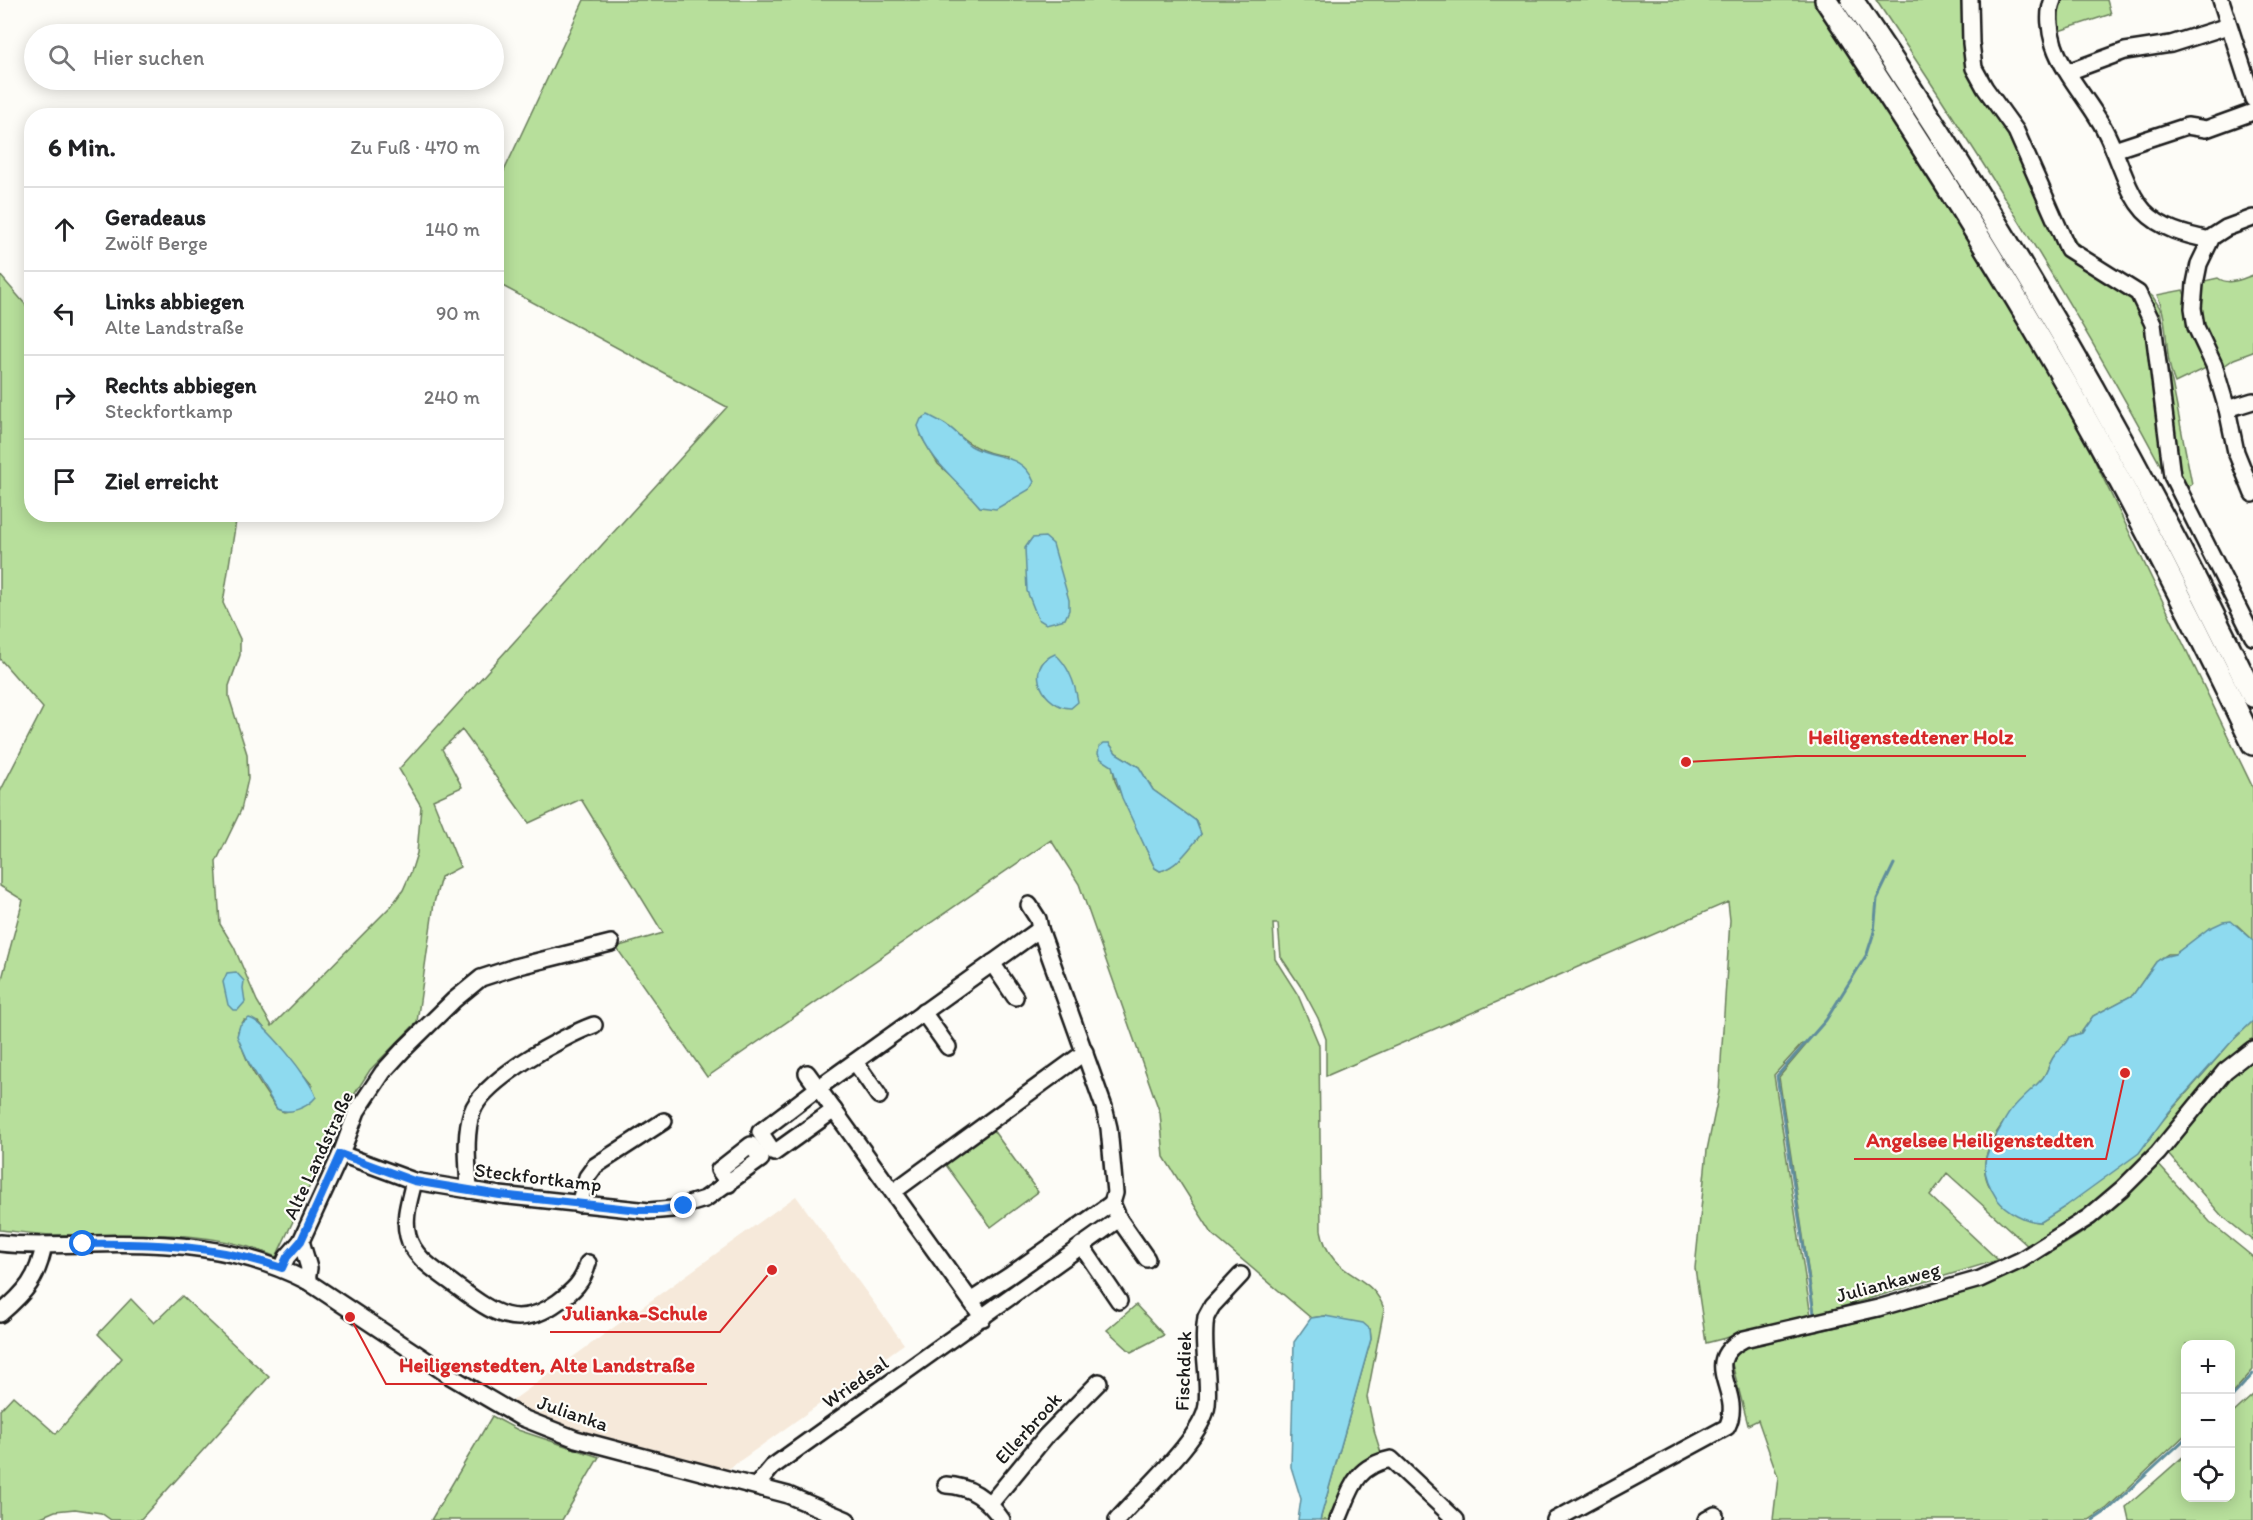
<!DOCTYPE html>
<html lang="de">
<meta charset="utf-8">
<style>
:root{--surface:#fff;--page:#f2f2f2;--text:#202124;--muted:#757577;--line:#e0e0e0}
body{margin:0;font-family:Itim,sans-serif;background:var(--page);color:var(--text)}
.controls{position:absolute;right:18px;bottom:18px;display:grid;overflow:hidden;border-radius:12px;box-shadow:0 3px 15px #0003}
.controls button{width:54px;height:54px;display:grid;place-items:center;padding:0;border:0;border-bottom:2px solid var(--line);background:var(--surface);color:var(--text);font:30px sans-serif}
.stop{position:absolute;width:18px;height:18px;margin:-14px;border:4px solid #1a73e8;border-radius:50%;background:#fff}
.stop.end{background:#1a73e8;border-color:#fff;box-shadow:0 2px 6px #0008}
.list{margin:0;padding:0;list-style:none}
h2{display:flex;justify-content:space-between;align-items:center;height:78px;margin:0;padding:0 24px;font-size:26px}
h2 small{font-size:20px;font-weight:400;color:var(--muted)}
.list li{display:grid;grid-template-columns:39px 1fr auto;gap:18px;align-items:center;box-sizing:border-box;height:84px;padding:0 24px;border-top:2px solid var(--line)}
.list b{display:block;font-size:22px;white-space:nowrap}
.list p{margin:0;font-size:20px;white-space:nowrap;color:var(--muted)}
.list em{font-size:20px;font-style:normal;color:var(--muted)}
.icon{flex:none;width:33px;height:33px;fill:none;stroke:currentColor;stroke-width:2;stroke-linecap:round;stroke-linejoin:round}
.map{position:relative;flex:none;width:2253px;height:1520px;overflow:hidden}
.search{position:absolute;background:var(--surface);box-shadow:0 3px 15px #0003;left:24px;top:24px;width:480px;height:66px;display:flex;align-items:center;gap:15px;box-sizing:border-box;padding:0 21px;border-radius:33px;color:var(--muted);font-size:22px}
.panel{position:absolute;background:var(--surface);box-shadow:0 3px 15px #0003;left:24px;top:108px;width:480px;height:414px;border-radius:24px}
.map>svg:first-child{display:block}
</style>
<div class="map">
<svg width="2253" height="1520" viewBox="0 0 2253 1520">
<rect width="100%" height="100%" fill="#fdfcf7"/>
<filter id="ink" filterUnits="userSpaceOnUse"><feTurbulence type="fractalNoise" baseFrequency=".0167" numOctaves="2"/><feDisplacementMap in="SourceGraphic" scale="12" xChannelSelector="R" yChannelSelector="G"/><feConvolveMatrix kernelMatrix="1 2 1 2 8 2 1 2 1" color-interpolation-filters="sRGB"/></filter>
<g filter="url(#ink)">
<!-- built -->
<polygon fill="#f6e9da" points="796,1196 904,1344 727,1470 581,1431 509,1403"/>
<!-- green -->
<g fill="#b7df9b" stroke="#6a7e5c" stroke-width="1.5" fill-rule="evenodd">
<path d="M 584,0 L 1816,0 L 1986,266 L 2078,426 L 2253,788 L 2253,940 L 2237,925 L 2198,938 L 2175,954 L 2168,954 L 2156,962 L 2133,995 L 2093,1016 L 2081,1033 L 2069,1037 C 2066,1045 2060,1048 2055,1055 C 2049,1062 2048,1072 2042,1079 C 2020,1104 1968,1149 1990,1187 C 1992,1191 1998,1196 2003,1199 C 2014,1210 2025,1222 2041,1222 L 2066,1206 L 2156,1128 L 2232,1041 L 2253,1021 L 2253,1038 L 2244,1044 L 2219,1068 L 2155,1149 L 2085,1213 L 2029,1247 L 1947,1173 L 1930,1196 L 1998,1260 L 1815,1315 L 1779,1077 L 1806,1045 L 1802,1044 L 1774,1075 L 1811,1316 L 1706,1343 L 1695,1268 L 1707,1150 L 1719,1092 L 1730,920 L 1728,902 L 1326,1076 L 1326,1039 L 1318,1018 L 1303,990 L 1281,957 L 1278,924 L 1273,924 L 1275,959 L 1298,995 L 1319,1045 L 1321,1230 C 1330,1280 1372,1271 1384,1309 L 1367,1397 L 1375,1434 L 1382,1456 L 1331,1520 L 1320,1520 L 1371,1339 L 1370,1329 L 1325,1316 L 1311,1318 L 1213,1235 L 1164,1157 L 1160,1113 L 1079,884 L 1051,840 L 707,1077 L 616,947 L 663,933 L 581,799 L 529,823 L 462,730 L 442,749 L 462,787 L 433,800 L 460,867 L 441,877 L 434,903 L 417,1022 L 370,1070 L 350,1101 L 276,1257 C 208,1227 132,1236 60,1235 C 40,1235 20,1232 0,1230 L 0,986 L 23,900 L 0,886 L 0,792 L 43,708 L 0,659 L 0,275 L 31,311 L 32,514 L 217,514 L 236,521 L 223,603 L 240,639 L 240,655 L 229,686 L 229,697 L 247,754 L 248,779 L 241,810 L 216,862 L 220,924 L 234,947 L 257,1001 L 272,1026 L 392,905 L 403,890 L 411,872 L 417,853 L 421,806 L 399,769 L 727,407 L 497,283 L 497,186 ZM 949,427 C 967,443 981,453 1006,456 L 980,507 L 962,486 L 938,464 L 921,436 ZM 1109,743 L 1116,753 L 1139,767 L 1153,790 L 1196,821 L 1201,834 C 1190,848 1177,867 1160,871 L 1155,868 L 1115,781 ZM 244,1020 L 259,1022 L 312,1085 L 294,1110 L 284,1112 L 277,1109 C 260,1085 243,1060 238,1031 Z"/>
<path d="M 1876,0 L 1963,0 L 1976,18 L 1982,70 L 1996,93 L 2020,123 L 2060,217 L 2076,242 L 2096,259 L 2142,287 L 2153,297 L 2160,308 L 2168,369 L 2172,382 L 2192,484 L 2175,493 C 2086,322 1983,160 1876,0 Z"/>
<path d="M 2062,0 L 2107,0 L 2111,14 L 2059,31 C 2058,21 2054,8 2062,0 Z"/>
<path d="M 2253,275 L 2253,352 L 2234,359 L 2221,368 C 2217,356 2211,346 2206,334 C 2198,317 2200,299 2200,282 L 2218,278 C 2229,286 2241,279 2253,275 Z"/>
<path d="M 2183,290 C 2189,303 2187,319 2191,333 C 2194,346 2205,354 2206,368 L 2175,383 C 2163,355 2170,323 2157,295 Z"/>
<polygon points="2253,1055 2253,1241 2221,1215 2167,1153 2229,1076"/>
<polygon points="990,1126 1038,1192 991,1227 943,1161"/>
<path d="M 2157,1163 L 2210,1222 L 2253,1257 L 2253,1370 L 2231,1395 L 2230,1344 L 2186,1344 L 2185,1435 L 2107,1508 L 2089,1520 L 1773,1520 L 1778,1477 L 1758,1420 L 1748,1425 L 1731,1360 L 1736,1352 L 1747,1347 L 1842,1326 L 1975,1289 C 2012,1273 2066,1247 2097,1222 C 2119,1204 2137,1183 2157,1163 Z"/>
<polygon points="182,1296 269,1377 140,1520 111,1520 101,1513 75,1509 55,1511 34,1520 0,1520 0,1410 13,1396 56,1434 122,1358 98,1334 131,1299 154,1323"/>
<polygon points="1136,1305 1164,1335 1131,1352 1107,1330"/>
<polygon points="2253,1395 2253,1520 2129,1520 2126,1507 2185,1455 2186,1498 2230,1498 2231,1415"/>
<polygon points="492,1416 518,1430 599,1457 562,1520 431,1520"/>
</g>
<!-- water -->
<g fill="#8edaef" stroke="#608e9b" stroke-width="1.5">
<path d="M 928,415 C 935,419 943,422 949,427 C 957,432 963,441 971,446 C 994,460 1022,452 1034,482 L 1030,489 L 996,509 L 980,507 C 958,481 928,460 918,426 L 921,419 Z"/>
<polygon points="1045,537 1053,544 1069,600 1069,610 1065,619 1046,624 1038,619 1027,591 1025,548 1032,538"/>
<path d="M 1055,654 C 1069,666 1075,683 1078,702 L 1071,708 C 1046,709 1021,668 1055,654 Z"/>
<path d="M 1104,743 L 1109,743 L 1116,753 L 1139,767 L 1153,790 L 1196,821 L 1201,834 C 1190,848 1177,867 1160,871 L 1155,868 L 1122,798 L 1112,766 L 1101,759 L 1098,754 L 1099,747 Z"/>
<path d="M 2231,921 L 2253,940 L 2253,1021 L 2232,1041 L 2169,1112 L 2139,1153 L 2066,1206 L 2041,1222 C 2026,1222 2006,1211 1997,1199 C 1979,1171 1982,1159 1998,1132 C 2003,1124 2006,1116 2013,1108 C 2021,1098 2033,1089 2042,1079 C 2048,1072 2049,1062 2055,1055 C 2060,1048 2066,1045 2069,1037 L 2081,1033 L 2093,1016 L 2133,995 L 2156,962 L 2163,957 L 2175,954 L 2208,929 L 2223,922 Z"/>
<polygon points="236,972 244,981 243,988 245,1002 238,1010 233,1010 228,1005 223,982 227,973"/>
<path d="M 249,1018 C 264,1021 312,1081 316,1097 C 307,1108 289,1115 277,1109 L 249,1063 L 237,1036 L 240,1025 Z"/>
<polygon points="1325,1316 1363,1323 1370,1329 1371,1339 1320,1520 1298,1520 1301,1499 1291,1467 1294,1342 1311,1318"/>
</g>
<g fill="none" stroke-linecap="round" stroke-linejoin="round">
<!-- stream -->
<g stroke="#608e9b" stroke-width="3">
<polyline points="1814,1314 1777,1076 1826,1020 1867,954 1874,932 1877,899 1894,864"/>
<polyline points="2230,1399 2253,1374"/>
<polyline points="2093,1520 2108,1510 2186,1438"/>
</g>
<!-- minor casing -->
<g stroke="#1c1c1c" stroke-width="20">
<g id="minor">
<polyline points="1970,0 1971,43 1974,68 1985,88 2016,131 2068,249 2138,293 2153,324 2172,476 2253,637"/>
<path d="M 2053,0 C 2047,13 2050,32 2054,45 C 2063,72 2085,96 2099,120 C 2110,137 2116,156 2124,175 C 2129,188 2134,200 2144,211 C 2161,229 2186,235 2210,240"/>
<polyline points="2221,0 2253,99"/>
<polyline points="2068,72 2125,51 2171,44 2228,26"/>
<polyline points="2114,150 2187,126 2206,129 2253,112"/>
<polyline points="2253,218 2226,228 2212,237 2199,264 2195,284 2193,308 2196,327 2214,365 2227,409 2253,401"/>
<polyline points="2227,409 2236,452 2253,494"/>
<polyline points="1029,905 1038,919 1040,929"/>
<polyline points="992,963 1015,997"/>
<polyline points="923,1012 948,1047"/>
<polyline points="855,1062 879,1096"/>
<polyline points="807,1073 818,1088 760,1132 774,1153 834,1110"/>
<polyline points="341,1154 414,1181 500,1195 649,1211 672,1209 705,1199 761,1159 751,1145 719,1170 729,1184"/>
<path d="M 414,1181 C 410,1199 403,1217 408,1236 C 413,1257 435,1270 451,1282 C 488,1309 514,1334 558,1302 C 573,1291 583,1282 588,1263"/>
<path d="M 469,1190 C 468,1165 464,1136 472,1112 C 483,1080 563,1036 594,1025"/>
<polyline points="893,1192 1085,1052"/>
<polyline points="579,1204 587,1177 595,1166 664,1121"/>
<polyline points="1119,1219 1147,1259"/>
<polyline points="301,1241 309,1268 307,1281"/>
<path d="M 0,1243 C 30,1247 62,1244 92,1244 C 167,1242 239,1246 307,1281 L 450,1376 L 520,1417 L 576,1439 L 788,1495 L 847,1520"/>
<polyline points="1081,1245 1119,1301"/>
<polyline points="282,1268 287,1257 301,1241 341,1154 357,1111 383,1072 403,1050 454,1000 481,978 515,967 611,943"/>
<polyline points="972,1300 1009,1276 1112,1203"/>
<path d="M 0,1314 C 26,1292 38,1278 44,1245"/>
<path d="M 946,1485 C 971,1486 988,1499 1002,1520"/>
<polyline points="756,1486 772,1467 1119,1219 1112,1203 1115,1193 1109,1128 1104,1107 1040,929 818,1088 983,1318"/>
<polyline points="990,1504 1046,1436 1099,1382"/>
<path d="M 1117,1520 C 1140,1493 1203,1438 1207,1405 C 1210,1376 1201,1346 1206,1317 L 1212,1306 L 1241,1275"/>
<path d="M 1338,1520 C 1352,1488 1354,1467 1391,1459 L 1456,1520"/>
<path d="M 1555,1520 L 1727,1427 C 1745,1392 1697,1363 1744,1339 L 1878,1308 L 1980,1279 L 2021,1260 L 2089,1217 L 2122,1189 L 2158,1153 L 2225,1071 L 2253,1049"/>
<polyline points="1706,1520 1715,1515"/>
</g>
</g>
<!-- highway casing -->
<g stroke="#1c1c1c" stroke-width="26">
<g id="highway">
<path d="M 1826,0 C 1929,155 2030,313 2118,477 C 2165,565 2210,654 2253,744"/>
<path d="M 1852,0 C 2003,222 2137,454 2253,696"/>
</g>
</g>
<!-- minor -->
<use href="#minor" stroke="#fdfcf7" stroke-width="15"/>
<!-- highway -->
<use href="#highway" stroke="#fdfcf7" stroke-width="21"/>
</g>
</g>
<g fill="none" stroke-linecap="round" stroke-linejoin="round" filter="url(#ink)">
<!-- route -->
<path stroke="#1a73e8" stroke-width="8" d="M 83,1244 C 153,1243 214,1245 282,1268 L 287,1257 L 301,1241 L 340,1154 L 414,1181 L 500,1195 L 639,1210 L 662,1210 L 684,1206"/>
</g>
<g text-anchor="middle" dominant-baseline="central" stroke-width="4.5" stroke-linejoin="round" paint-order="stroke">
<!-- street labels -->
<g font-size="20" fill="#1c1c1c" stroke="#fdfcf7">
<text transform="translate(318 1155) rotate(-65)">Alte Landstraße</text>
<text transform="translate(538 1177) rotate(7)">Steckfortkamp</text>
<text transform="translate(1888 1282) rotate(-15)">Juliankaweg</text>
<text transform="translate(1183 1371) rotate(-88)">Fischdiek</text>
<text transform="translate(855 1382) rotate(-35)">Wriedsal</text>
<text transform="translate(573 1413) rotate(19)">Julianka</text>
<text transform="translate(1028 1428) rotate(-48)">Ellerbrook</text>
</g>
</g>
<!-- callouts -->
<path fill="none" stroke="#d62828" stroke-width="2" d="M1686 762L1796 756H2026M2125 1073L2106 1159H1854M772 1270L720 1332H550M350 1317L386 1384H707"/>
<g fill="#d62828" stroke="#fdfcf7" stroke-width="2">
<circle cx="1686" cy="762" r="6"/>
<circle cx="2125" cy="1073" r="6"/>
<circle cx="772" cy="1270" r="6"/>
<circle cx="350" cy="1317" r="6"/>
</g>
<g font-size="21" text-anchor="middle" font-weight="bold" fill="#d62828" stroke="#fdfcf7" stroke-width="4.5" stroke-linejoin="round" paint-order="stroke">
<text x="1911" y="744">Heiligenstedtener Holz</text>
<text x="1980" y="1147">Angelsee Heiligenstedten</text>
<text x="635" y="1320">Julianka-Schule</text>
<text x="547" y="1372">Heiligenstedten, Alte Landstraße</text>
</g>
</svg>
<div class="controls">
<button>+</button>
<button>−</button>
<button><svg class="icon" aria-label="locate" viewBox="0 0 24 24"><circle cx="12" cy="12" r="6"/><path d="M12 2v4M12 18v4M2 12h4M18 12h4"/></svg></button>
</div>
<div class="stop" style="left:83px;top:1244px"></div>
<div class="stop end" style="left:684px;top:1206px"></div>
<div class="search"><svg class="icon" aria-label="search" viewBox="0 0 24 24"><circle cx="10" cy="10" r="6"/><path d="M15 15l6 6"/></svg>Hier suchen</div>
<section class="panel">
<h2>6 Min.<small>Zu Fuß · 470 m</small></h2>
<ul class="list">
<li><svg class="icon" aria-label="ahead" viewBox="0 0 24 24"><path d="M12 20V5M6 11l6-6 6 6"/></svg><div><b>Geradeaus</b><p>Zwölf Berge</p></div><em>140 m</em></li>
<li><svg class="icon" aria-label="left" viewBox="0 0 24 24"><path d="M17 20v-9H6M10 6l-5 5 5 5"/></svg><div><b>Links abbiegen</b><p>Alte Landstraße</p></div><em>90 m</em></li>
<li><svg class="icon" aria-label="right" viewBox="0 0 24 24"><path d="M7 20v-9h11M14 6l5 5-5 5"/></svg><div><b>Rechts abbiegen</b><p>Steckfortkamp</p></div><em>240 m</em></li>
<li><svg class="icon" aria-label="arrive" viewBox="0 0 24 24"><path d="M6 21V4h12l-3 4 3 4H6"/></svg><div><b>Ziel erreicht</b></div></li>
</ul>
</section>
</div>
